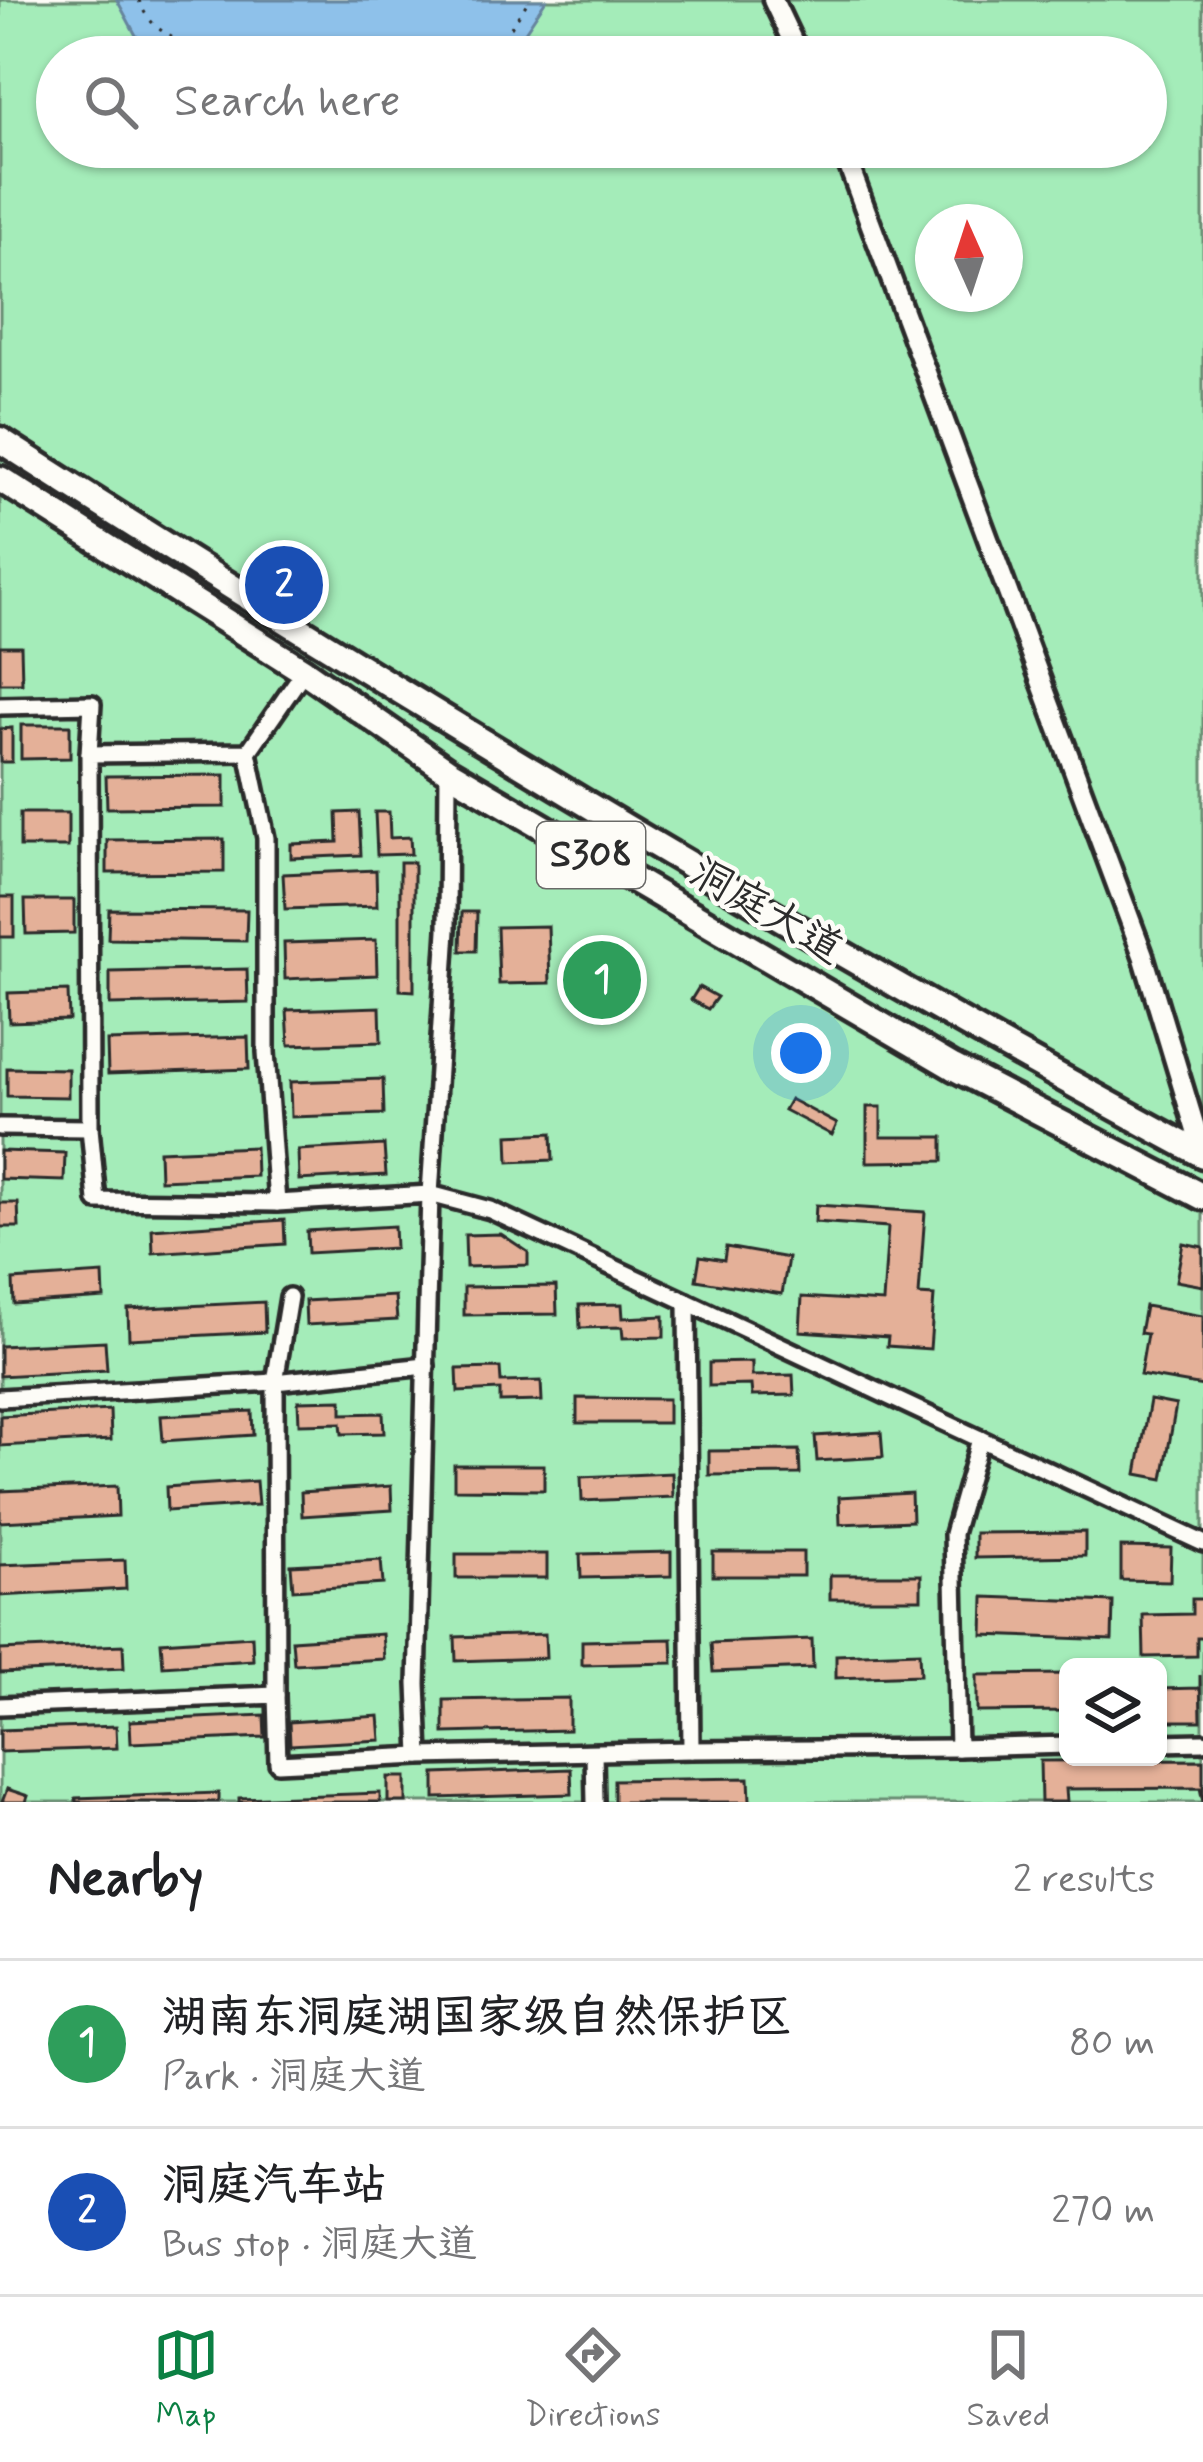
<!DOCTYPE html>
<meta charset="utf-8">
<style>
:root{--surface:#fff;--page:#f2f2f2;--text:#202124;--muted:#757577;--line:#e0e0e0;--accent:#0b8043}
body{margin:0;font-family:Mynerve,"LXGW WenKai TC",sans-serif;background:var(--page);color:var(--text)}
.controls{position:absolute;right:36px;bottom:36px;display:grid;overflow:hidden;border-radius:18px;box-shadow:0 3px 9px #0004}
.controls button{width:108px;height:108px;display:grid;place-items:center;padding:0;border:0;border-bottom:3px solid var(--line);background:var(--surface);color:var(--text);font:60px sans-serif}
.compass{position:absolute;left:915px;top:204px;width:108px;height:108px;border-radius:50%;background:var(--surface);box-shadow:0 3px 9px #0004;rotate:357deg}
.you{position:absolute;left:801px;top:1053px;width:42px;height:42px;margin:-30px;border:9px solid #fff;border-radius:50%;background:#1a73e8;box-shadow:0 0 0 18px #1a73e833}
.badge{display:grid;place-items:center;width:78px;height:78px;border-radius:50%;background:var(--accent);color:#fff;font-size:39px;font-weight:700}
.pin{position:absolute;translate:-50% -50%;border:6px solid #fff;box-shadow:0 3px 12px #0006}
.list{margin:0;padding:0;list-style:none}
h2{display:flex;justify-content:space-between;align-items:center;height:156px;margin:0;padding:0 48px;font-size:51px}
h2 small{font-size:39px;font-weight:400;color:var(--muted)}
.list li{display:grid;grid-template-columns:78px 1fr auto;gap:36px;align-items:center;box-sizing:border-box;height:168px;padding:0 48px;border-top:3px solid var(--line)}
.list b{display:block;font-size:45px;white-space:nowrap}
.list p{margin:0;font-size:39px;white-space:nowrap;color:var(--muted)}
.list em{font-size:39px;font-style:normal;color:var(--muted)}
.icon{flex:none;width:66px;height:66px;fill:none;stroke:currentColor;stroke-width:2;stroke-linecap:round;stroke-linejoin:round}
.map{position:relative;flex:none;width:1203px;height:1802px;overflow:hidden}
.search{position:absolute;background:var(--surface);box-shadow:0 3px 9px #0004;left:36px;right:36px;top:36px;height:132px;display:flex;align-items:center;gap:30px;box-sizing:border-box;padding:0 42px;border-radius:66px;color:var(--muted);font-size:45px}
.sheet{height:492px;background:var(--surface)}
nav{display:flex;justify-content:space-around;align-items:center;box-sizing:border-box;height:168px;border-top:3px solid var(--line);background:var(--surface);font-size:33px;color:var(--muted)}
nav a{display:grid;justify-items:center;gap:6px}
nav .on{color:var(--accent)}
.map>svg:first-child{display:block}
</style>
<div class="map">
<svg width="1203" height="1802" viewBox="0 0 1203 1802">
<rect width="100%" height="100%" fill="#fdfcf7"/>
<filter id="ink" filterUnits="userSpaceOnUse"><feTurbulence type="fractalNoise" baseFrequency=".00833" numOctaves="2"/><feDisplacementMap in="SourceGraphic" scale="24" xChannelSelector="R" yChannelSelector="G"/><feConvolveMatrix kernelMatrix="1 2 1 2 8 2 1 2 1" color-interpolation-filters="sRGB"/></filter>
<g filter="url(#ink)">
<!-- green -->
<path fill="#a4ecb9" stroke="#688c72" stroke-width="3" fill-rule="evenodd" d="M 0,0 L 1203,0 L 1203,1802 L 0,1802 ZM 57,57 L 1146,57 L 1146,147 L 57,147 ZM 933,222 L 1005,222 L 1005,294 L 933,294 ZM 1068,1667 L 1158,1667 L 1158,1757 L 1068,1757 Z"/>
<!-- water -->
<polygon fill="#8ec1ea" stroke="#66859e" stroke-width="3" points="117,0 546,0 508,57 174,57 139,41"/>
<!-- building -->
<g fill="#e4b098" stroke="#2b2b2b" stroke-width="3">
<polygon points="0,646 21,646 22,683 0,683"/>
<polygon points="21,725 70,725 70,758 21,759"/>
<polygon points="12,728 12,762 0,762 0,729"/>
<polygon points="225,775 225,807 107,808 106,776"/>
<polygon points="359,812 361,855 291,858 291,844 338,842 337,813"/>
<polygon points="375,812 389,812 390,838 410,837 411,854 377,855"/>
<rect x="20" y="813" width="48" height="34"/>
<polygon points="224,839 224,872 107,873 107,840"/>
<polygon points="400,862 414,862 414,991 400,990"/>
<polygon points="376,870 377,906 285,909 283,874"/>
<rect x="0" y="897" width="14" height="40"/>
<polygon points="25,900 74,900 74,933 26,934"/>
<polygon points="109,909 247,910 246,941 108,939"/>
<polygon points="462,912 477,912 476,951 461,951"/>
<polygon points="548,926 550,983 499,984 497,927"/>
<polygon points="376,940 377,975 285,979 284,943"/>
<polygon points="247,969 248,1002 110,1005 110,972"/>
<polygon points="699,987 717,997 708,1009 691,1000"/>
<polygon points="68,991 69,1020 9,1022 8,993"/>
<polygon points="380,1007 381,1042 289,1045 287,1010"/>
<polygon points="248,1037 249,1069 108,1074 107,1041"/>
<polygon points="7,1068 68,1069 68,1097 7,1096"/>
<polygon points="383,1079 384,1114 291,1117 290,1082"/>
<polygon points="790,1099 837,1124 832,1135 784,1110"/>
<polygon points="867,1107 881,1107 881,1137 943,1137 943,1161 867,1162"/>
<polygon points="552,1133 553,1160 509,1162 508,1135"/>
<polygon points="384,1145 386,1175 299,1180 298,1150"/>
<polygon points="255,1147 256,1176 160,1180 159,1151"/>
<polygon points="0,1151 65,1153 64,1181 0,1179"/>
<polygon points="0,1203 18,1203 19,1227 0,1227"/>
<polygon points="816,1205 925,1212 919,1295 934,1296 930,1349 887,1346 888,1337 800,1331 802,1297 883,1302 888,1227 815,1222"/>
<polygon points="284,1220 285,1244 153,1253 152,1229"/>
<polygon points="394,1226 395,1248 308,1253 307,1231"/>
<polygon points="501,1234 528,1252 528,1265 466,1267 465,1235"/>
<polygon points="1183,1243 1203,1247 1203,1286 1176,1281"/>
<polygon points="726,1247 788,1258 782,1294 696,1280 700,1256 724,1260"/>
<polygon points="103,1274 104,1298 14,1304 13,1280"/>
<polygon points="556,1286 557,1314 464,1315 464,1287"/>
<polygon points="395,1296 397,1320 306,1325 305,1301"/>
<polygon points="264,1302 265,1332 129,1339 128,1309"/>
<polygon points="622,1304 623,1318 664,1316 664,1337 623,1338 622,1327 580,1328 579,1305"/>
<polygon points="1145,1306 1203,1316 1203,1386 1140,1375 1147,1334 1140,1333"/>
<polygon points="105,1341 107,1370 0,1376 0,1346"/>
<polygon points="752,1362 752,1376 793,1375 794,1395 752,1396 751,1385 709,1386 709,1363"/>
<polygon points="500,1368 501,1382 541,1381 542,1401 500,1402 500,1390 458,1392 457,1369"/>
<polygon points="577,1398 668,1399 668,1423 577,1423"/>
<polygon points="342,1400 342,1414 383,1413 384,1433 342,1434 341,1423 299,1424 298,1401"/>
<polygon points="1150,1400 1176,1405 1163,1479 1137,1474"/>
<polygon points="110,1410 111,1440 0,1446 0,1416"/>
<polygon points="252,1411 253,1435 163,1441 161,1416"/>
<polygon points="881,1432 883,1457 817,1461 815,1436"/>
<polygon points="799,1450 800,1474 709,1475 709,1451"/>
<polygon points="454,1465 544,1465 544,1490 454,1489"/>
<polygon points="672,1473 673,1497 582,1501 581,1477"/>
<polygon points="256,1481 258,1505 167,1511 166,1487"/>
<polygon points="117,1486 118,1516 0,1522 0,1491"/>
<polygon points="391,1486 392,1510 302,1516 301,1492"/>
<polygon points="911,1493 912,1521 840,1524 839,1497"/>
<polygon points="1085,1532 1085,1556 975,1558 975,1533"/>
<polygon points="1121,1547 1171,1548 1170,1581 1121,1580"/>
<polygon points="671,1552 671,1576 581,1578 580,1554"/>
<rect x="713" y="1552" width="90" height="24"/>
<rect x="456" y="1554" width="91" height="24"/>
<polygon points="125,1560 126,1589 0,1596 0,1565"/>
<polygon points="381,1560 383,1584 293,1590 291,1565"/>
<rect x="830" y="1575" width="91" height="24"/>
<polygon points="984,1597 1113,1602 1112,1640 983,1635"/>
<polygon points="1192,1599 1203,1599 1203,1638 1197,1638 1197,1656 1144,1657 1143,1615 1192,1614"/>
<polygon points="382,1634 384,1659 294,1664 292,1640"/>
<polygon points="545,1634 546,1658 456,1661 455,1637"/>
<polygon points="252,1636 253,1660 163,1666 161,1642"/>
<polygon points="672,1639 673,1663 582,1665 582,1641"/>
<polygon points="812,1639 813,1668 713,1672 711,1643"/>
<polygon points="123,1645 124,1668 0,1673 0,1650"/>
<polygon points="919,1652 920,1675 836,1678 836,1655"/>
<polygon points="1068,1674 1068,1711 977,1712 977,1675"/>
<polygon points="1200,1675 1201,1721 1158,1721 1158,1689 1200,1688"/>
<polygon points="569,1698 569,1730 444,1733 444,1700"/>
<polygon points="264,1715 265,1737 131,1743 130,1721"/>
<polygon points="379,1716 381,1740 290,1745 289,1722"/>
<polygon points="116,1726 117,1748 0,1752 0,1730"/>
<polygon points="1203,1760 1203,1802 1200,1788 1066,1789 1067,1802 1041,1802 1040,1761"/>
<polygon points="571,1769 572,1794 435,1798 435,1774"/>
<rect x="388" y="1777" width="18" height="25"/>
<polygon points="749,1778 750,1801 780,1802 614,1802 614,1780"/>
<polygon points="7,1789 28,1796 26,1802 2,1802"/>
<polygon points="218,1793 218,1802 76,1802 76,1798"/>
<polygon points="380,1793 380,1802 239,1802 239,1798"/>
</g>
<g fill="none" stroke-linecap="round" stroke-linejoin="round">
<!-- minor casing -->
<g stroke="#2b2b2b" stroke-width="24">
<g id="minor">
<polyline points="304,671 248,752 89,754 90,1128 97,1201 277,1203 430,1194 417,1684 420,1756"/>
<polyline points="0,706 92,704 89,754"/>
<polyline points="248,752 266,838 266,1052 277,1203"/>
<polyline points="448,771 447,930 430,1194 490,1210 1203,1543"/>
<polyline points="0,1127 90,1128"/>
<polyline points="0,1398 275,1382 426,1366"/>
<polyline points="980,1439 953,1534 958,1748 1068,1745"/>
<polyline points="276,1695 275,1382 289,1297"/>
<polyline points="0,1706 276,1695 278,1763 420,1756 691,1750 687,1302"/>
<polyline points="1158,1743 1203,1742"/>
<polyline points="691,1750 958,1748"/>
<polyline points="594,1753 595,1802"/>
</g>
</g>
<!-- tertiary casing -->
<g stroke="#2b2b2b" stroke-width="27">
<g id="tertiary">
<polyline points="773,0 800,57"/>
<polyline points="842,147 1143,955 1203,1154"/>
</g>
</g>
<!-- primary casing -->
<g stroke="#2b2b2b" stroke-width="33">
<g id="primary">
<path d="M 0,440 C 391,691 794,934 1203,1155"/>
<polyline points="0,479 304,671 448,771 953,1067 1203,1197"/>
</g>
</g>
<!-- path -->
<g stroke="#2b2b2b" stroke-width="3" stroke-dasharray="3 9" stroke-linecap="butt">
<path d="M 139,0 C 150,35 186,43 217,57"/>
<polyline points="491,57 529,0"/>
</g>
<!-- minor -->
<use href="#minor" stroke="#fdfcf7" stroke-width="15"/>
<!-- tertiary -->
<use href="#tertiary" stroke="#fdfcf7" stroke-width="18"/>
<!-- primary -->
<use href="#primary" stroke="#fdfcf7" stroke-width="24"/>
</g>
</g>
<g text-anchor="middle" dominant-baseline="central" stroke-width="9" stroke-linejoin="round" paint-order="stroke">
<!-- shield labels -->
<rect fill="#fdfcf7" stroke="#6a6a68" stroke-width="3" x="537" y="822" width="108" height="66" rx="9"/>
<g font-size="39" font-weight="bold" fill="#2b2b2b">
<text x="591" y="855">S308</text>
</g>
<!-- street labels -->
<g font-size="42" fill="#2b2b2b" stroke="#fdfcf7">
<text transform="translate(766 912) rotate(30)">洞庭大道</text>
</g>
</g>
</svg>
<div class="controls">
<button><svg class="icon" aria-label="layers" viewBox="0 0 24 24"><path d="M12 4l9 5-9 5-9-5zM3 14l9 5 9-5"/></svg></button>
</div>
<svg class="compass" viewBox="-18 -18 36 36"><path d="M0-13l5 13h-10z" fill="#e53935"/><path d="M0 13l5-13h-10z" fill="#757577"/></svg>
<div class="you"></div>
<div class="pin badge" style="left:602px;top:980px;background:#2e9e5b">1</div>
<div class="pin badge" style="left:284px;top:585px;background:#1a4fb4">2</div>
<div class="search"><svg class="icon" aria-label="search" viewBox="0 0 24 24"><circle cx="10" cy="10" r="6"/><path d="M15 15l6 6"/></svg>Search here</div>
</div>
<section class="sheet">
<h2>Nearby<small>2 results</small></h2>
<ul class="list">
<li><span class="badge" style="background:#2e9e5b">1</span><div><b>湖南东洞庭湖国家级自然保护区</b><p>Park · 洞庭大道</p></div><em>80 m</em></li>
<li><span class="badge" style="background:#1a4fb4">2</span><div><b>洞庭汽车站</b><p>Bus stop · 洞庭大道</p></div><em>270 m</em></li>
</ul>
</section>
<nav>
<a class="on"><svg class="icon" aria-label="map" viewBox="0 0 24 24"><path d="M3 6l6-2 6 2 6-2v14l-6 2-6-2-6 2zM9 4v14M15 6v14"/></svg>Map</a>
<a><svg class="icon" aria-label="directions" viewBox="0 0 24 24"><path d="M12 3l9 9-9 9-9-9zM9 14v-3h6M13 9l2 2-2 2"/></svg>Directions</a>
<a><svg class="icon" aria-label="saved" viewBox="0 0 24 24"><path d="M7 4h10v16l-5-4-5 4z"/></svg>Saved</a>
</nav>
